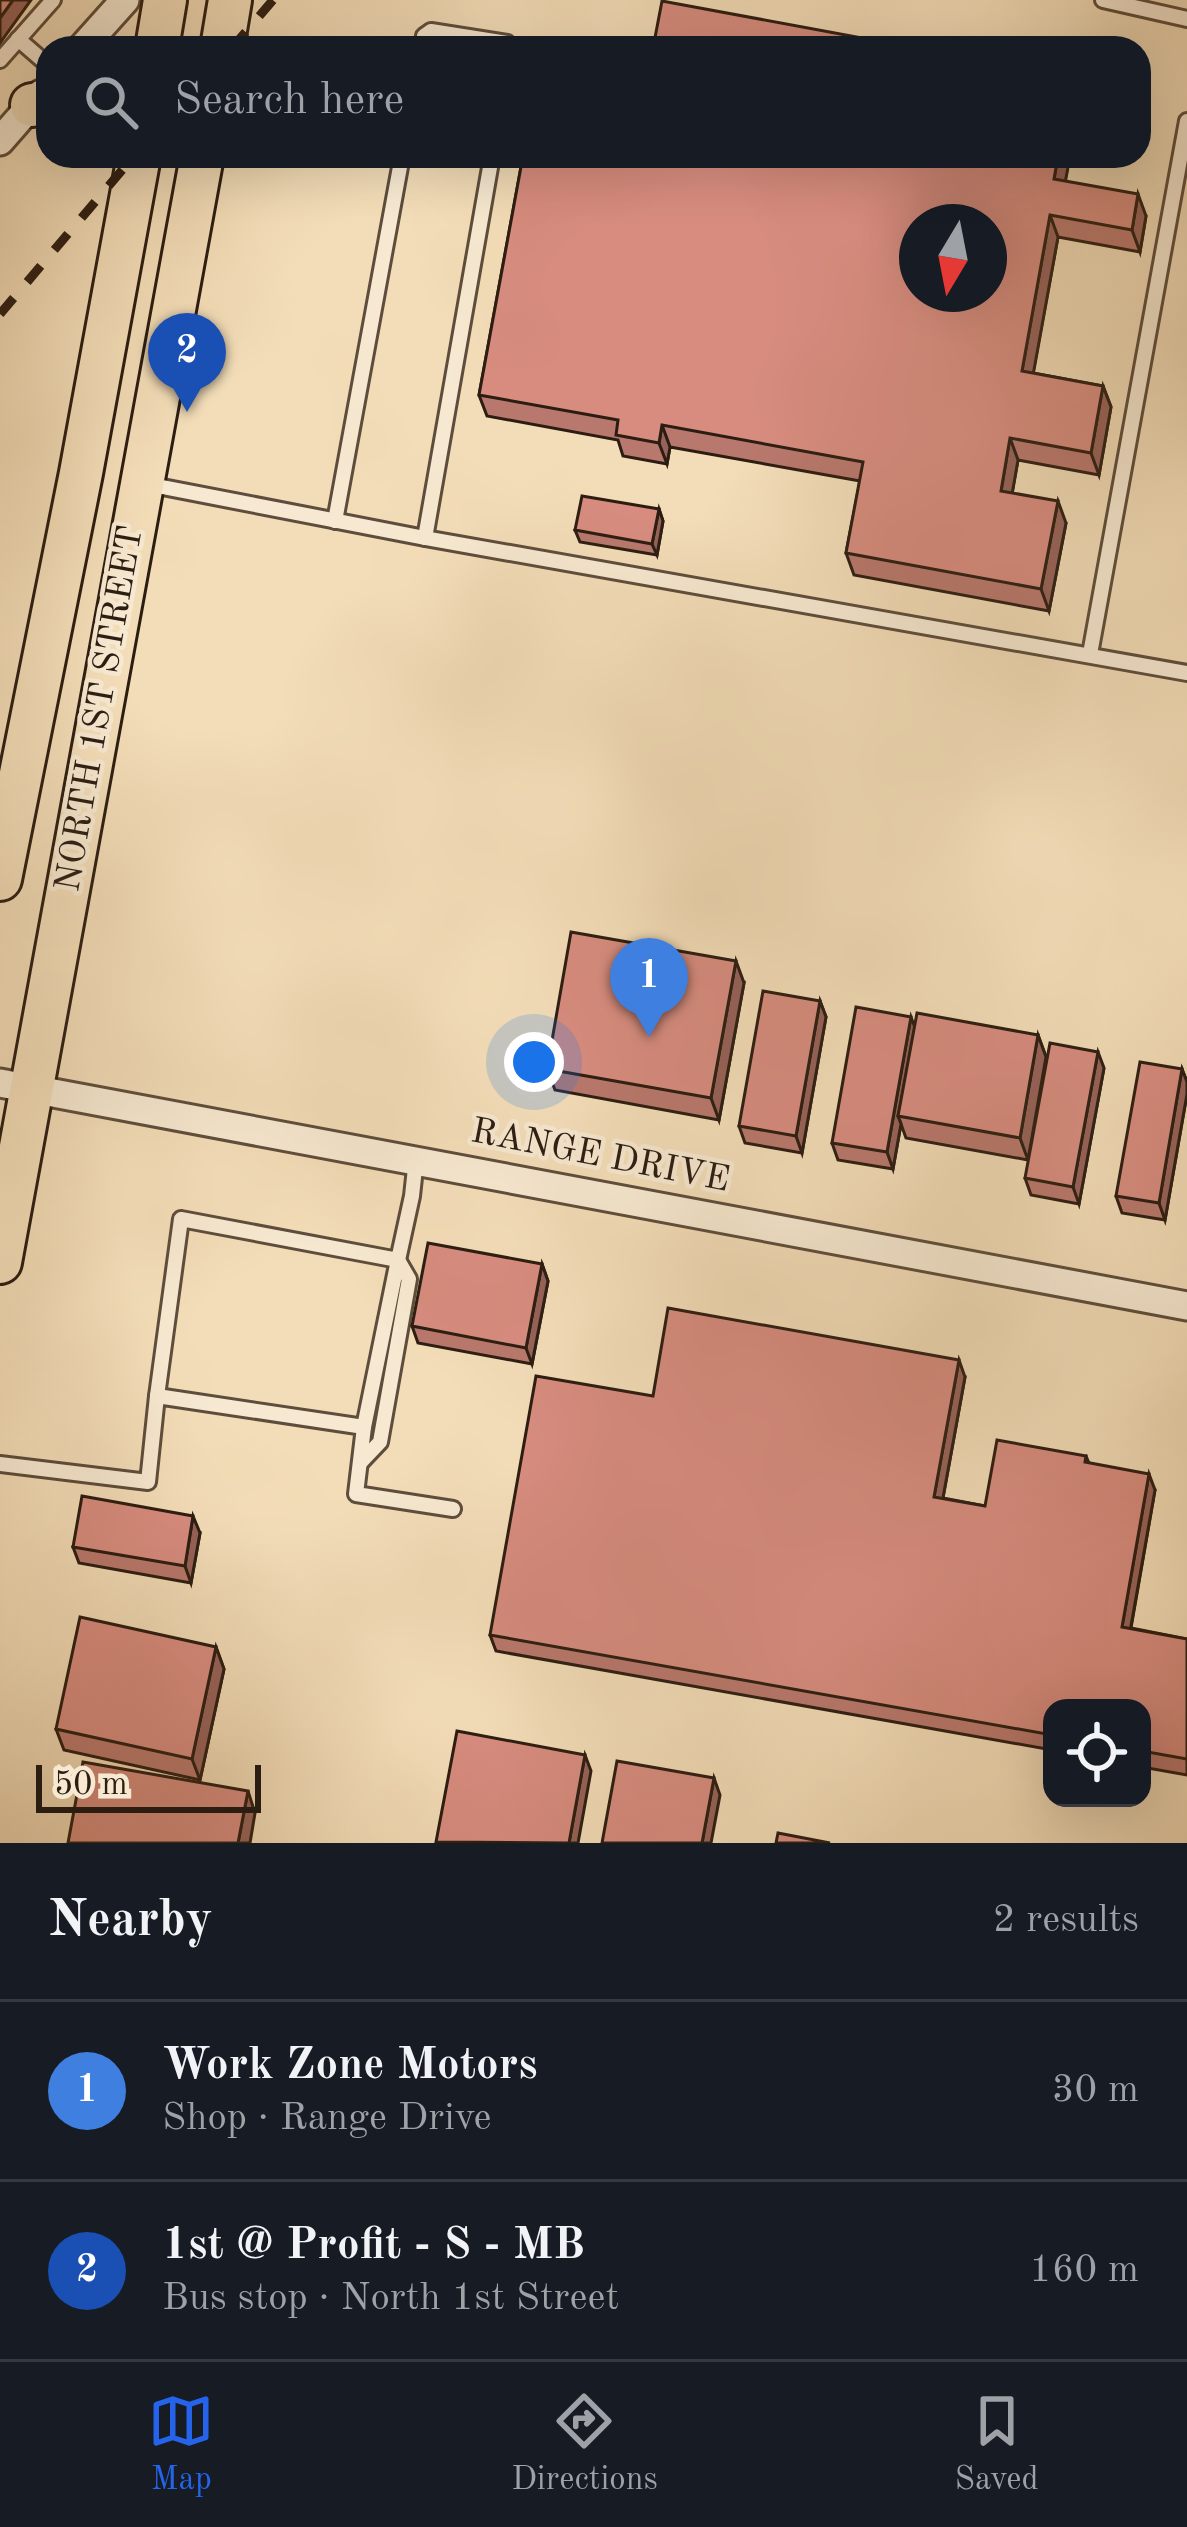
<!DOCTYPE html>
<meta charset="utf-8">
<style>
:root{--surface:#171b24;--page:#242831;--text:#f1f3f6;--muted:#9ea1a6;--line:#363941;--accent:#2563eb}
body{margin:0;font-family:"Old Standard TT",serif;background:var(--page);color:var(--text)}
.controls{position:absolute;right:36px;bottom:36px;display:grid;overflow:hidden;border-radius:24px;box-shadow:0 12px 48px #0002}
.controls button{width:108px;height:108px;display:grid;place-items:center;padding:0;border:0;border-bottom:3px solid var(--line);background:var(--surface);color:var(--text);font:60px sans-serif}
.compass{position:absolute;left:899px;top:204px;width:108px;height:108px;border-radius:50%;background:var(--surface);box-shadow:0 12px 48px #0002;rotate:190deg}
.scale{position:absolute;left:36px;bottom:30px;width:225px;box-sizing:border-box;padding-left:12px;border:6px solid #2c1d12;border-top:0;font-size:33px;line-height:42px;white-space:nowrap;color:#2c1d12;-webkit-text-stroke:9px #f7e9d1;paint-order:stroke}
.you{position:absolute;left:534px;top:1062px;width:42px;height:42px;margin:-30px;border:9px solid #fff;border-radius:50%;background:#1a73e8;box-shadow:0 0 0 18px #1a73e833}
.badge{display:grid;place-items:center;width:78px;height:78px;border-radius:50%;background:var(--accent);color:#fff;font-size:39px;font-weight:700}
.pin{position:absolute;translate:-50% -99px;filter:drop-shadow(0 3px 6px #0008)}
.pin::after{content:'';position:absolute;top:63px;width:42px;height:36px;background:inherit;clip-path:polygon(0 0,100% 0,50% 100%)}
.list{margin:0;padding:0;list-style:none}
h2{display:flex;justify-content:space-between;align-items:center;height:156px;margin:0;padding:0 48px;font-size:51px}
h2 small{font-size:39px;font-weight:400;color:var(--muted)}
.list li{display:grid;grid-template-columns:78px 1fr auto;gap:36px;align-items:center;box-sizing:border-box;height:180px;padding:0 48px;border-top:3px solid var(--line)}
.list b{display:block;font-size:45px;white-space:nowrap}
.list p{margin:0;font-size:39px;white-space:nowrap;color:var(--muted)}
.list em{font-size:39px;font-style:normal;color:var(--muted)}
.icon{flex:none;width:66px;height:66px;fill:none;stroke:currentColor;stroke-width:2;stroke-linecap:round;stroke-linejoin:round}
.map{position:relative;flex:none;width:1187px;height:1843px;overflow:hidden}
.search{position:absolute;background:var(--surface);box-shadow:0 12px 48px #0002;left:36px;right:36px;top:36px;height:132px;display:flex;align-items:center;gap:30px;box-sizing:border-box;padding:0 42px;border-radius:36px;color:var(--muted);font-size:45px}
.sheet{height:516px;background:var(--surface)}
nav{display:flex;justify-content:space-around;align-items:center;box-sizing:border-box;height:168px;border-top:3px solid var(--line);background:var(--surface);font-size:33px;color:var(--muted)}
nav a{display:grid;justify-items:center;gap:6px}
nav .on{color:var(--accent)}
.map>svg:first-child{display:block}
</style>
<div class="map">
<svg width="1187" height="1843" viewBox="0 0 1187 1843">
<rect width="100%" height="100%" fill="#f3ddb8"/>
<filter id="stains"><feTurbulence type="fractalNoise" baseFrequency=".00167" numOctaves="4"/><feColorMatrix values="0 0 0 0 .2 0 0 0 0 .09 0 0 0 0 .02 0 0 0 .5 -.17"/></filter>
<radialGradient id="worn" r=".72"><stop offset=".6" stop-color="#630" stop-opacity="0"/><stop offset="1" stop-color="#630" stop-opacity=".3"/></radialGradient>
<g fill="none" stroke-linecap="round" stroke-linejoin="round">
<!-- lane casing -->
<g stroke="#5e4d3c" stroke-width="20">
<g id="lane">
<polyline points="1103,0 1187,19"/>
<polyline points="18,39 48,65"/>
<polyline points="422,48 424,36 431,31 507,43 510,48"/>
<polyline points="0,60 53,0"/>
<polyline points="147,484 425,538 1187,673"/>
<polyline points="335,521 402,156"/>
<polyline points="425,538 492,156"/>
<polyline points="1090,654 1187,121"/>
<polyline points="157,1396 181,1219 398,1260 412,1196 416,1159"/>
<polyline points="364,1427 398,1260"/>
<polyline points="361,1462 380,1442 409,1279 398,1260"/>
<polyline points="0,1464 148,1482 157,1396 364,1427 356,1494 453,1509"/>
</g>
</g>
<!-- street casing -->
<g stroke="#5e4d3c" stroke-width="33">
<g id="street">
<polyline points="82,48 125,0"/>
<polyline points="0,141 41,94"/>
<polyline points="0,1083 1187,1306"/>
</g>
</g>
<!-- primary casing -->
<g stroke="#2c1d12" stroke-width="48">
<g id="primary">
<polyline points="157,48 165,0"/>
<polyline points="222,48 230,0"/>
<polyline points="32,105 48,103"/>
<polyline points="0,879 81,473 139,156"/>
<polyline points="0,1262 202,156"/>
</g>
</g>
<!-- lane -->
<use href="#lane" stroke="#f7e9d1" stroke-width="14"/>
<!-- street -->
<use href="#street" stroke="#f7e9d1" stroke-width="27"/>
<!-- primary -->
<use href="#primary" stroke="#f3ddb8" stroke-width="42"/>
<!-- rail -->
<g stroke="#2c1d12" stroke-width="9" stroke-dasharray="21 21" stroke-linecap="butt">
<polyline points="232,48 273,0"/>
<polyline points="0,314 134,156"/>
</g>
</g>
<!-- wall -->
<g fill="#b9786d" stroke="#2c1d12" stroke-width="3">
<polygon points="523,156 1070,156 1065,181 1146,216 1140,252 1058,237 1033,373 1103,386 1111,407 1099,475 1018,460 1012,493 1066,523 1049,611 854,575 846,553 860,481 670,447 667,464 623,456 618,440 487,416 479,395"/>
<polygon points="659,509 663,521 657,555 580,542 575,530"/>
<polygon points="744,983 719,1120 555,1090 547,1069"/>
<polygon points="820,1001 826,1017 802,1153 745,1143 739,1126"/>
<polygon points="914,1027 1038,1035 1046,1057 1028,1160 906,1138 901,1124 893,1169 838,1160 832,1143"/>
<polygon points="1104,1068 1079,1204 1031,1195 1025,1178"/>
<polygon points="1182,1069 1187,1082 1187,1094 1165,1220 1122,1213 1116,1196"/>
<polygon points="542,1264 548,1281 532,1364 418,1343 412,1326"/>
<polygon points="965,1377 943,1498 985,1506 1086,1456 1089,1463 1155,1490 1131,1628 1187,1639 1187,1775 1142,1767 1142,1708 1052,1708 1052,1750 496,1651 490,1635 653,1396"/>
<polygon points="200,1533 191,1583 79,1563 73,1547"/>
<polygon points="216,1647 224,1669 200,1780 64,1750 56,1729"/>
</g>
<!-- shaded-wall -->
<g fill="#966259" stroke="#2c1d12" stroke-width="3">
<polygon points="13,0 31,0 0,43 0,18"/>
<polygon points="1058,156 1070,156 1062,200 1054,179"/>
<polygon points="1138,194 1146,216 1140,252 1132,230"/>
<polygon points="1050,215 1058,237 1030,392 1022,371"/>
<polygon points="1103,386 1111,407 1099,475 1091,453"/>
<polygon points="662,425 670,447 667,464 659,443"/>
<polygon points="1010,438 1018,460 1009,512 1001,491"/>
<polygon points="1058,501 1066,523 1049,611 1041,589"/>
<polygon points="659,509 663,521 657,555 652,544"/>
<polygon points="736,961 744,983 719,1120 711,1098"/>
<polygon points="820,1001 826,1017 802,1153 796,1136"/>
<polygon points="911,1017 917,1033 898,1116 901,1124 893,1169 887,1152"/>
<polygon points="1038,1035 1046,1057 1028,1160 1020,1138"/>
<polygon points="1098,1052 1104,1068 1079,1204 1073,1187"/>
<polygon points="1182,1069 1187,1082 1187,1094 1165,1220 1159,1203"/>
<polygon points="542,1264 548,1281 532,1364 526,1348"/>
<polygon points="959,1360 965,1377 940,1514 934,1497"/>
<polygon points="1149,1474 1155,1490 1128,1643 1122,1627"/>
<polygon points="193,1516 200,1533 191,1583 185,1566"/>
<polygon points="216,1647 224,1669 200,1780 192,1759"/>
<polygon points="585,1755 591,1771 578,1843 569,1843"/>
<polygon points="714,1778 720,1795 711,1843 702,1843"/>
<polygon points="248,1791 255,1813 250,1843 238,1843"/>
</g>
<!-- building -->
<g fill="#d78c7f" stroke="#2c1d12" stroke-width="3" fill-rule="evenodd">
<polygon points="0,0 13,0 0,18"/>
<polygon points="662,1 916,48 653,48"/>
<path d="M 523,156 L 1058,156 L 1054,179 L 1138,194 L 1132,230 L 1050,215 L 1022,371 L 1103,386 L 1091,453 L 1010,438 L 1001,491 L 1058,501 L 1041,589 L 846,553 L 863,462 L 662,425 L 659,443 L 616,435 L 618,420 L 479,395 ZM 917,222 L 989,222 L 989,294 L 917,294 Z"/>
<polygon points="582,496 659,509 652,544 575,530"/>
<polygon points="571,932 736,961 711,1098 547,1069"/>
<polygon points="763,991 820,1001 796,1136 739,1126"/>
<polygon points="856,1007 911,1017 887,1152 832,1143"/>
<polygon points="917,1013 1038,1035 1020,1138 898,1116"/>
<polygon points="1050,1043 1098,1052 1073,1187 1025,1178"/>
<polygon points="1140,1062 1182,1069 1159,1203 1116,1196"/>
<polygon points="428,1243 542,1264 526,1348 412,1326"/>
<polygon points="668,1308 959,1360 934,1497 985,1506 997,1440 1086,1456 1085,1462 1149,1474 1122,1627 1187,1639 1187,1759 1142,1751 1142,1708 1052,1708 1052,1735 490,1635 536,1376 653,1396"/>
<polygon points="82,1496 193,1516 185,1566 73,1547"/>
<polygon points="80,1617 216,1647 192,1759 56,1729"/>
<polygon points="457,1731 585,1755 569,1843 436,1842"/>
<polygon points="617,1761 714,1778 702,1843 602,1843"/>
<polygon points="83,1762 248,1791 238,1843 68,1843"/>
<polygon points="778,1833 830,1843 776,1843"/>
</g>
<g text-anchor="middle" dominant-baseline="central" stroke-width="9" stroke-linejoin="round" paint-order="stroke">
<!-- street labels -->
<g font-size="36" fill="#2c1d12" stroke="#f7e9d1">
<text transform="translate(101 709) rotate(-80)">NORTH 1ST STREET</text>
<text transform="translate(600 1157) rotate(11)">RANGE DRIVE</text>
</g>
</g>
<rect width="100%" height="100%" filter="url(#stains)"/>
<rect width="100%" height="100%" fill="url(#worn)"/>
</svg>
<div class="controls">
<button><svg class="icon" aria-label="locate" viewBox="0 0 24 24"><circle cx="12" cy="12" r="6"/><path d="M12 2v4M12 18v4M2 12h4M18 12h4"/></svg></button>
</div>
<svg class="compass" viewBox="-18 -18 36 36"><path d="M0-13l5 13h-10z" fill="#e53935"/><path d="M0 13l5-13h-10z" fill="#9ea1a6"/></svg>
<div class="scale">50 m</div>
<div class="you"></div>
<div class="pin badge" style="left:649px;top:1037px;background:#3f7fe0">1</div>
<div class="pin badge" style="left:187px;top:412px;background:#1a4fb4">2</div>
<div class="search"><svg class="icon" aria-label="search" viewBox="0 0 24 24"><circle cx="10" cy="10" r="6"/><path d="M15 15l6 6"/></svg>Search here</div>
</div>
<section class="sheet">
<h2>Nearby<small>2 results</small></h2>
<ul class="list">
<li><span class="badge" style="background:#3f7fe0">1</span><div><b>Work Zone Motors</b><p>Shop · Range Drive</p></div><em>30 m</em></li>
<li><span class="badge" style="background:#1a4fb4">2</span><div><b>1st @ Profit - S - MB</b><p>Bus stop · North 1st Street</p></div><em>160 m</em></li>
</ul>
</section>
<nav>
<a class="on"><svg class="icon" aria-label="map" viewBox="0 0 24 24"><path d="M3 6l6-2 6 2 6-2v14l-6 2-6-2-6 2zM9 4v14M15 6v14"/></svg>Map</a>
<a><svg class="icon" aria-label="directions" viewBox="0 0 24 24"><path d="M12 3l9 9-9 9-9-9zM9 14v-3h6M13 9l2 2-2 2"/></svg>Directions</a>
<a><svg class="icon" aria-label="saved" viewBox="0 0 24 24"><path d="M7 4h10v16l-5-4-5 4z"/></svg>Saved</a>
</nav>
